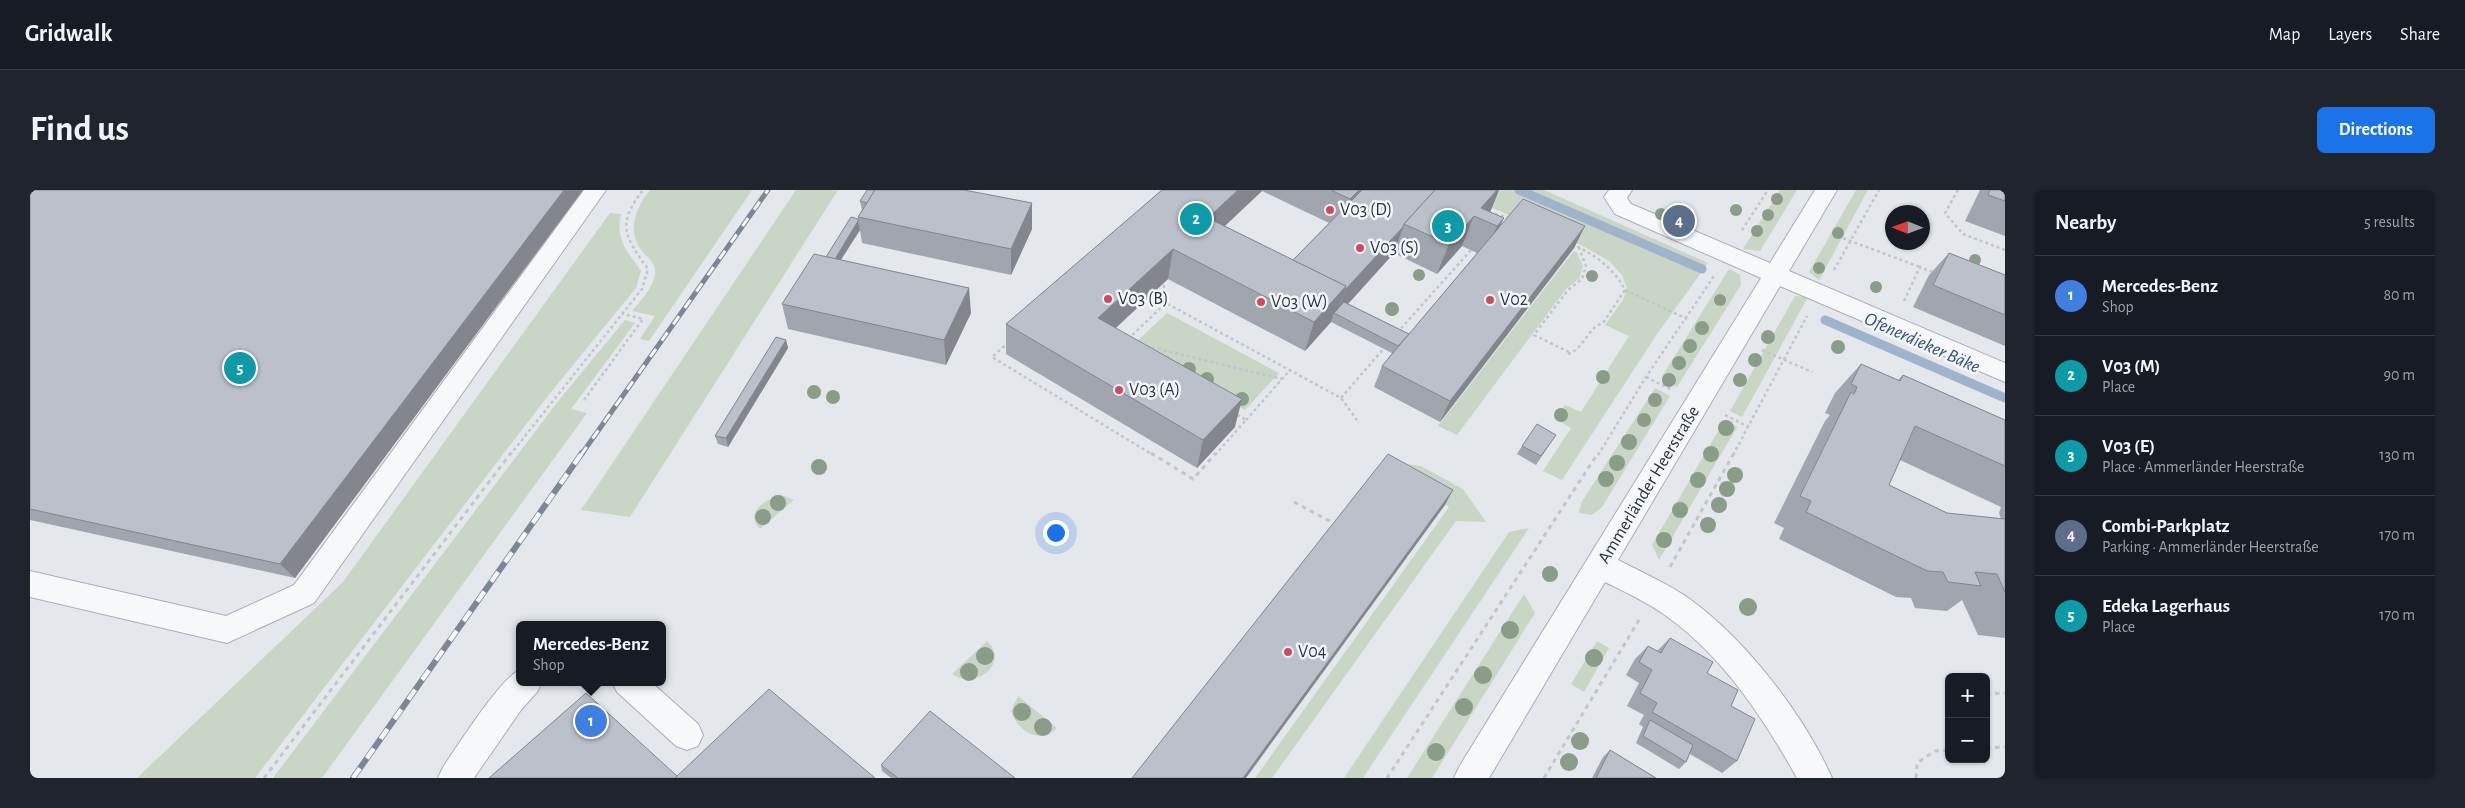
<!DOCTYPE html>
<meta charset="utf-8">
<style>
:root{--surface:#171b24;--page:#20242c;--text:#f1f3f6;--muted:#9ea1a6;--line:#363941;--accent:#1a73e8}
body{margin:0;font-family:"Alegreya Sans",sans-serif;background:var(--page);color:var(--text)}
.controls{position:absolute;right:15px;bottom:15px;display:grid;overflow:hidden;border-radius:8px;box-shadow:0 1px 4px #0004}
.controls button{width:45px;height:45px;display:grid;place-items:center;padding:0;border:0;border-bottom:1px solid var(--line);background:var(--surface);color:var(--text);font:25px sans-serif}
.compass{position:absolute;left:1855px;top:15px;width:45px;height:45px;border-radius:50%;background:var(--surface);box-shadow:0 1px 4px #0004;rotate:271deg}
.you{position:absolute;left:1025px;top:342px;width:18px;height:18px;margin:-12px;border:4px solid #fff;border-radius:50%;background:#1a73e8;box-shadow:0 0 0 8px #1a73e833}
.badge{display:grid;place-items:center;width:32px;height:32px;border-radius:50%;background:var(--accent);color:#fff;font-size:16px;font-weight:700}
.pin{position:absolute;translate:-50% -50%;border:2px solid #fff;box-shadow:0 1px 5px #0006}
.popup{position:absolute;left:486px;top:431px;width:150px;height:65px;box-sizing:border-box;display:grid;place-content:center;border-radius:8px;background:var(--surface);filter:drop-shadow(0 1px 4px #0005);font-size:16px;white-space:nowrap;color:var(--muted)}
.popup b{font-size:19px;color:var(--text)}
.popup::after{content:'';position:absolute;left:50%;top:100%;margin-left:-10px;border:10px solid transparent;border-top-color:var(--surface)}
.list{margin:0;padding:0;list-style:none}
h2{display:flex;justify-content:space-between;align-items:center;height:65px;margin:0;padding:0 20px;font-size:21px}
h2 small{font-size:16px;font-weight:400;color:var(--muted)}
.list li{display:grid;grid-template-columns:32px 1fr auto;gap:15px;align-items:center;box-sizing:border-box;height:80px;padding:0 20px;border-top:1px solid var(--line)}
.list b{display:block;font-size:19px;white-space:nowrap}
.list p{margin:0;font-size:16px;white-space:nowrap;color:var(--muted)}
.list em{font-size:16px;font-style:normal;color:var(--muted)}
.map{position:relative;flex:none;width:1975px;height:588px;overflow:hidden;border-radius:8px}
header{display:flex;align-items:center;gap:30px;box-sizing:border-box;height:70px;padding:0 25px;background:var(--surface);border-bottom:1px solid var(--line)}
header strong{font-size:24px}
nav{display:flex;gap:28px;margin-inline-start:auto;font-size:18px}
.intro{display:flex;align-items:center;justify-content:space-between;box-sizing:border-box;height:120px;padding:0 30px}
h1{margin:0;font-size:35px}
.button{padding:12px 22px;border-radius:8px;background:var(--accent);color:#fff;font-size:18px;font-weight:700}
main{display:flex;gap:30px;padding:0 30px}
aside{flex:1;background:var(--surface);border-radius:8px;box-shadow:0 1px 4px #0004}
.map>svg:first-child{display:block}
</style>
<header>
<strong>Gridwalk</strong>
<nav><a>Map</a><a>Layers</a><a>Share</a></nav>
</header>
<div class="intro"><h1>Find us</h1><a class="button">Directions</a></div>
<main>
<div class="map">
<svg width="1975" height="588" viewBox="0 0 1975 588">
<rect width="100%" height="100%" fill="#e4e7ec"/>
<!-- green -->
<g fill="#c9d6c5">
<path d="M 620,0 L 722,0 L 619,151 L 610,149 L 625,126 L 602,121 C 611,110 626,95 625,80 C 624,71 617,67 612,61 C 596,40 606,18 620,0 Z"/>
<polygon points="766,0 808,0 600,327 551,320"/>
<polygon points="1419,0 1514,0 1678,73 1627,144 1532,290 1513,281 1541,238 1525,229 1535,215 1551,222 1599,146 1575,135 1593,110 1597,99 1592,85 1579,71 1551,55"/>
<polygon points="1750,0 1767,0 1730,61 1713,59"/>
<polygon points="1826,0 1838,0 1789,90 1779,82"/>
<path d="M 580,23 L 591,24 C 585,52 598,61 611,81 L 606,98 L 517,207 L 225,588 L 107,588 L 313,392 Z"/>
<polygon points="1546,61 1553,76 1549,89 1536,99 1427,245 1408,236 1543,62"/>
<polygon points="1699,79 1710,85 1711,95 1647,197 1631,188"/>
<polygon points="1765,106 1778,107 1712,227 1700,221"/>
<polygon points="1137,123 1249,183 1215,220 1102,156"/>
<polygon points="595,130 605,133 541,219 557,223 292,588 243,588 529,210"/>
<polygon points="1625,198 1640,206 1572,317 1562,325 1549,323 1551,313"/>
<polygon points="1694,231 1707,237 1629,370 1622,355"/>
<polygon points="1369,273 1391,276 1433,299 1456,332 1426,331 1242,588 1225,588 1419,317 1361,284"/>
<path d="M 751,305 L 764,310 L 730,339 C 714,323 735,309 751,305 Z"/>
<polygon points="1499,338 1333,588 1314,588 1479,342"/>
<polygon points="1494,404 1505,423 1402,588 1377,588"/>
<path d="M 957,451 C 980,472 947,501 922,484 Z"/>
<polygon points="1567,451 1579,458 1554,502 1541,494"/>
<path d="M 988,506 L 1027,538 C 1009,555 988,542 981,521 Z"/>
</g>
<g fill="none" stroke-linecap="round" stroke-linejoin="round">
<!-- stream -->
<g stroke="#9fb4cc" stroke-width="9">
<polyline points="1489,0 1672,79"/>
<polyline points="1795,130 1975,208"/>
</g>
<!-- minor casing -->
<g stroke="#a9aeb7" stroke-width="2">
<g id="minor">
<polygon points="554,0 576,0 284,413 197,453 0,407 0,381 196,426 264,395"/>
<path d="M 1579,0 L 1602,0 L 1597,8 L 1601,14 L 1740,73 L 1785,0 L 1807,0 L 1759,81 L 1975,173 L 1975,192 L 1750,96 L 1588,370 C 1613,383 1639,394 1661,410 C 1717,451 1774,525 1802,588 L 1767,588 C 1734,529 1694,468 1639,428 C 1619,413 1597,403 1575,392 L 1459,588 L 1424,588 L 1429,577 L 1731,88 L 1585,24 L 1574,7 Z"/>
<path d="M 490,480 L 490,492 L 512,492 L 507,502 L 491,520 L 444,588 L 408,588 L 413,577 C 427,557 471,487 490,480 Z"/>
<polygon points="582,492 621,492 668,534 673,545 668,556 657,560 646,556 587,502"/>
</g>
</g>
<!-- path-far1 -->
<g stroke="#c2c5cb" stroke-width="2.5" stroke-dasharray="3 3" stroke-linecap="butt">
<polyline points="1928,0 1915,23 1933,44 1975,60"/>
<polyline points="1465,24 1481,28"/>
<polyline points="1712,40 1738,0"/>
<polyline points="1802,44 1890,77"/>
<polyline points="1804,80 1849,0"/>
<polyline points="1133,89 1136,113"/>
<polyline points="1595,100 1657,129"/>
<polyline points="1874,111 1890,77 1905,83"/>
<polyline points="1367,143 1441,60"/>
<polyline points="1098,149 1136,113 1311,208 1329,233"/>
<polyline points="979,152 962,167 1123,265"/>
<polyline points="1116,156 1252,189"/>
<polyline points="1732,160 1782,182"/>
<polyline points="1539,162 1504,145 1538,100 1552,89 1556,76 1549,58"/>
<path d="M 1538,164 C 1554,159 1557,138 1573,133 L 1595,100 C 1583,77 1565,65 1542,54"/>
<polyline points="1616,187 1642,200"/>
<polyline points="1311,208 1355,157"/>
<polyline points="554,210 613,129 593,124"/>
<polyline points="1695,225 1719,237"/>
<polyline points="1216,230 1260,180"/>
<path d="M 480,265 L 612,99 L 618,79 C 595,47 586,35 613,0"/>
<polyline points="1185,265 1216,230 1204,223"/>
<polyline points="1568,265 1616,187 1684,86"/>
<polyline points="1703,265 1777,126"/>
</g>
<!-- path -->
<g stroke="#c2c5cb" stroke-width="3" stroke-dasharray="4.5 4.5" stroke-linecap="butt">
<polyline points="1121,263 1163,289 1186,263"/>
<polyline points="1264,312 1305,334"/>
<polyline points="1640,377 1704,263"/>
<polyline points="1956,504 1975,503"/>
<polyline points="1956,558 1975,557"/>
<polyline points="234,588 481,263"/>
<polyline points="1357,588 1568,263"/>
<polyline points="1514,588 1609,430"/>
<polyline points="1886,588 1887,573 1905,561 1919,560"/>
</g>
<!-- minor -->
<use href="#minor" fill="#f7f8fa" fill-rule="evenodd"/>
<!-- rail-far1 casing -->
<g stroke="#7d8696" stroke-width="5">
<polyline id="rail-far1" points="551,265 738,0"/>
</g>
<!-- rail casing -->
<g stroke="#7d8696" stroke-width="6">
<polyline id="rail" points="323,588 552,263"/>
</g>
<!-- rail-far1 -->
<use href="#rail-far1" stroke="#f4f6f9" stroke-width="3" stroke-dasharray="10" stroke-linecap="butt"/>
<!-- rail -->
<use href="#rail" stroke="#f4f6f9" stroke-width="4.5" stroke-dasharray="12" stroke-linecap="butt"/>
</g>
<!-- trees -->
<g fill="#899d89">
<circle cx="1747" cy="9" r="6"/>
<circle cx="1706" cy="20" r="6"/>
<circle cx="1631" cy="24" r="6"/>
<circle cx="1738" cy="25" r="6"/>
<circle cx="1727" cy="41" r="6"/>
<circle cx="1808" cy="43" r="6"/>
<circle cx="1945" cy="70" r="6"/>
<circle cx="1789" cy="78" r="6"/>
<circle cx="1389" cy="85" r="6"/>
<circle cx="1562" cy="86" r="6"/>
<circle cx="1846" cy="97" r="6"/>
<circle cx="1690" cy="110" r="6"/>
<circle cx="1362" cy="119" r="7"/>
<circle cx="1672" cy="138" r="7"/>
<circle cx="1738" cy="147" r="7"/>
<circle cx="1660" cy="156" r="7"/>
<circle cx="1808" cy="157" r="7"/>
<circle cx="1725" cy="170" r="7"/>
<circle cx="1649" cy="173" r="7"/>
<circle cx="1159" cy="179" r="7"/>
<circle cx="1573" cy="187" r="7"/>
<circle cx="1177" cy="189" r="7"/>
<circle cx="1639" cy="190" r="7"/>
<circle cx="1710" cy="190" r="7"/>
<circle cx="784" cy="202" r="7"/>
<circle cx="803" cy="207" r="7"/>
<circle cx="1212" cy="209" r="7"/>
<circle cx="1625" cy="210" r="7"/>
<circle cx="1531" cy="225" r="7"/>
<circle cx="1614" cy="230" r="7"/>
<circle cx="1696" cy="238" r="8"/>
<circle cx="1599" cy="252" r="8"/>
<circle cx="1681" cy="264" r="8"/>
<circle cx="1587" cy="273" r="8"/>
<circle cx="789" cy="277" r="8"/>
<circle cx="1705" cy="285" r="8"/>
<circle cx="1576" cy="289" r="8"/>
<circle cx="1668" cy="290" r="8"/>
<circle cx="1697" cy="299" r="8"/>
<circle cx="748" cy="313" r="8"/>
<circle cx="1689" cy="315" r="8"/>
<circle cx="1650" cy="320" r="8"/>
<circle cx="733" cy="327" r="8"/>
<circle cx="1678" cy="335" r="8"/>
<circle cx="1634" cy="350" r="8"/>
<circle cx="1520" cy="384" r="8"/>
<circle cx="1718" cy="417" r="9"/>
<circle cx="1480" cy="440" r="9"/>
<circle cx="955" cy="466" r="9"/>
<circle cx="1564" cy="468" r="9"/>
<circle cx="939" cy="482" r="9"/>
<circle cx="1453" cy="485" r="9"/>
<circle cx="1434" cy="517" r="9"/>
<circle cx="992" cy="522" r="9"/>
<circle cx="1013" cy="537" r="9"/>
<circle cx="1550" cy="551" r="9"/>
<circle cx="1406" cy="562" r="9"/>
<circle cx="1539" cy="572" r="9"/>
</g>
<!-- wall -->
<g fill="#a1a5ae" fill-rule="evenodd">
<polygon points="0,0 553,0 265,388 0,330"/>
<path d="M 1132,0 L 1469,0 L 1460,22 L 1470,36 L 1555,36 L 1544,58 L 1410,232 L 1344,197 L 1352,176 L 1362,163 L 1301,132 L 1275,161 L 1138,89 L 1086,138 L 1205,237 L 1167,278 L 976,164 L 976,134 ZM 1232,1 L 1299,33 L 1263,70 L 1195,36 ZM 1432,56 L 1447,63 L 1379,144 L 1318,114 L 1364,63 L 1407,84 Z"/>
<polygon points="1950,0 1975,0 1975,46 1935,31"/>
<polygon points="830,11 1002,13 1002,39 981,85 832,53 830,40 811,70 941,123 916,175 758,139 752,114 796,67 828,29 828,27 832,20"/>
<polygon points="1919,63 1975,85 1975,156 1883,117 1899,85"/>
<polygon points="756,150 758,158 698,257 688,254 685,246"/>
<path d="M 1831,174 L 1868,190 L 1873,185 L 1975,230 L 1975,448 L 1948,445 L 1932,410 L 1917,421 L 1885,418 L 1881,408 L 1866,407 L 1860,404 L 1749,349 L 1754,338 L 1744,333 L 1795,231 L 1800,225 L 1795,223 L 1805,203 ZM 1870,270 L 1971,317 L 1969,323 L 1971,329 L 1917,323 L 1859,295 Z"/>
<polygon points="1526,245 1506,275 1487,264 1492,256"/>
<polygon points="1640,448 1677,483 1701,516 1707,571 1692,583 1660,564 1656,572 1649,579 1606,553 1613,537 1609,534 1614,525 1597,516 1609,493 1596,485 1605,469 1618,456 1627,461"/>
<polygon points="1580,560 1626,588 1562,588 1573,567"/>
<polygon points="851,575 985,588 861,588 852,581"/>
</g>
<!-- shaded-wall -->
<g fill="#83868d">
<polygon points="534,0 553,0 265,388 250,374"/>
<polygon points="1208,0 1232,0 1232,1 1172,57 1178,28"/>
<polygon points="1329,0 1349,0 1311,39 1320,9"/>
<polygon points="1467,0 1469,0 1459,25 1451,18"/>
<polygon points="1002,13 1002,39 981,85 981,59"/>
<polygon points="1444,26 1432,56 1407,84 1419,54"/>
<polygon points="1474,28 1460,58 1454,66 1467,36"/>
<polygon points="828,31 830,40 806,77 805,69"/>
<polygon points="1555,36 1544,58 1410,232 1420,211"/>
<polygon points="1373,37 1364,63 1307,126 1315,100"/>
<polygon points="1143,59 1138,89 1065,157 1068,128"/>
<polygon points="1316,96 1307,125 1304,123 1301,132 1275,161 1284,132"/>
<polygon points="939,98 941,123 916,175 914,150"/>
<polygon points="756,150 758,158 698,257 696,248"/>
<polygon points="1212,209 1205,237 1167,278 1173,250"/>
<polygon points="1423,300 1415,315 1216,588 1213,588"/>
</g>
<!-- building -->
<g fill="#bbc0ca" stroke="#83868d">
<polygon points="0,0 534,0 250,374 0,319"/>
<polygon points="837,0 845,0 837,13 830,11"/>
<polygon points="845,0 934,0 1002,13 981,59 828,27"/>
<polygon points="1132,0 1208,0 1178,28 1316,96 1284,132 1143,59 1068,128 1212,209 1173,250 976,134"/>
<polygon points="1301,0 1329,0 1320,9"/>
<polygon points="1332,0 1405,0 1374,34 1373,37 1315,100 1316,96 1263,70"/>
<polygon points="1405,0 1467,0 1451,18 1474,28 1467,36 1444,26 1419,54 1374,34"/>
<polygon points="1960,0 1975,0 1975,11 1958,5"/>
<polygon points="1493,9 1555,36 1420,211 1352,176"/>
<polygon points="821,27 828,29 828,31 805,69 796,67"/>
<polygon points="1919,63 1975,85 1975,125 1903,95"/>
<polygon points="784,64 939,98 914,150 752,114"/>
<polygon points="1314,112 1379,144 1368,156 1304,123"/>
<polygon points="746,147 756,150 696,248 685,246"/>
<polygon points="1831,174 1870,191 1873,185 1975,230 1975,276 1885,236 1859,295 1917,323 1975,329 1975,402 1967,384 1945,382 1951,396 1918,392 1913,382 1898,381 1891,378 1776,322 1781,311 1770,306 1821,202 1824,204 1827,197 1821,194"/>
<polygon points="1507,234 1526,245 1511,266 1492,256"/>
<polygon points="1358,264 1423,300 1213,588 1102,588"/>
<polygon points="1640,448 1683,472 1677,483 1708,500 1701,516 1725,529 1707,571 1622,522 1627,513 1610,503 1622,480 1609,472 1618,456 1631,463"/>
<polygon points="739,499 845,588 645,588"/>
<polygon points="556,503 647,586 645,588 459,588"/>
<polygon points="900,521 985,588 868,588 851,575"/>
<polygon points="1620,530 1663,555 1656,572 1613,546"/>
<polygon points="1580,560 1626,588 1566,588"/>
</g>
<!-- markers -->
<g fill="#d1495b" stroke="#f4f6f9" stroke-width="2">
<circle cx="1300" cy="20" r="5"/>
<circle cx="1330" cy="58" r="5"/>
<circle cx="1078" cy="109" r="5"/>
<circle cx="1460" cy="110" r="5"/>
<circle cx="1231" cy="112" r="5"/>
<circle cx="1089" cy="200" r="5"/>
<circle cx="1258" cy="462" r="5"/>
</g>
<g text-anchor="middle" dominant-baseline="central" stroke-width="5" stroke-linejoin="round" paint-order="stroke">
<!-- poi labels -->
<g font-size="18" fill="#2b3445" stroke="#f4f6f9" text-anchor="start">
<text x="1310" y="20">V03 (D)</text>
<text x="1340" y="58">V03 (S)</text>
<text x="1088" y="109">V03 (B)</text>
<text x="1470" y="110">V02</text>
<text x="1241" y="112">V03 (W)</text>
<text x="1099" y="200">V03 (A)</text>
<text x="1268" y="462">V04</text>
</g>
<!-- street labels -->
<g font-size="18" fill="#2b3445" stroke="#f4f6f9">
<text transform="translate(1619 295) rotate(-59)">Ammerländer Heerstraße</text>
</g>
<!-- water labels -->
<g font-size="19" font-style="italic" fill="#34527a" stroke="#f4f6f9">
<text transform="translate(1892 153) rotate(24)">Ofenerdieker Bäke</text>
</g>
</g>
</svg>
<div class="controls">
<button>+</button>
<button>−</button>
</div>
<svg class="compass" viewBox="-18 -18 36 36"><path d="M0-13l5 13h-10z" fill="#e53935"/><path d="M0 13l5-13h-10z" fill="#9ea1a6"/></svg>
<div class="you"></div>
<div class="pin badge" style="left:561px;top:531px;background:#3f7fe0">1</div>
<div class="popup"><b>Mercedes-Benz</b>Shop</div>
<div class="pin badge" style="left:1166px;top:29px;background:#0f9aa8">2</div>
<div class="pin badge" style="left:1418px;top:36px;background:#0f9aa8">3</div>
<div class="pin badge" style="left:1649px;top:31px;background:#5c6f8a">4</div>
<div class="pin badge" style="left:210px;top:178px;background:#0f9aa8">5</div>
</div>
<aside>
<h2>Nearby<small>5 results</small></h2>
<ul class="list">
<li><span class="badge" style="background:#3f7fe0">1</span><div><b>Mercedes-Benz</b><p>Shop</p></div><em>80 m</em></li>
<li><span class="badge" style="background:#0f9aa8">2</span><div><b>V03 (M)</b><p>Place</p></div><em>90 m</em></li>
<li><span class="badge" style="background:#0f9aa8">3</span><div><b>V03 (E)</b><p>Place · Ammerländer Heerstraße</p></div><em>130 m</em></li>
<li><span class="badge" style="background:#5c6f8a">4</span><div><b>Combi-Parkplatz</b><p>Parking · Ammerländer Heerstraße</p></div><em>170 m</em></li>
<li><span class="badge" style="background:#0f9aa8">5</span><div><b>Edeka Lagerhaus</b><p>Place</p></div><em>170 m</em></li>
</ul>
</aside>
</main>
